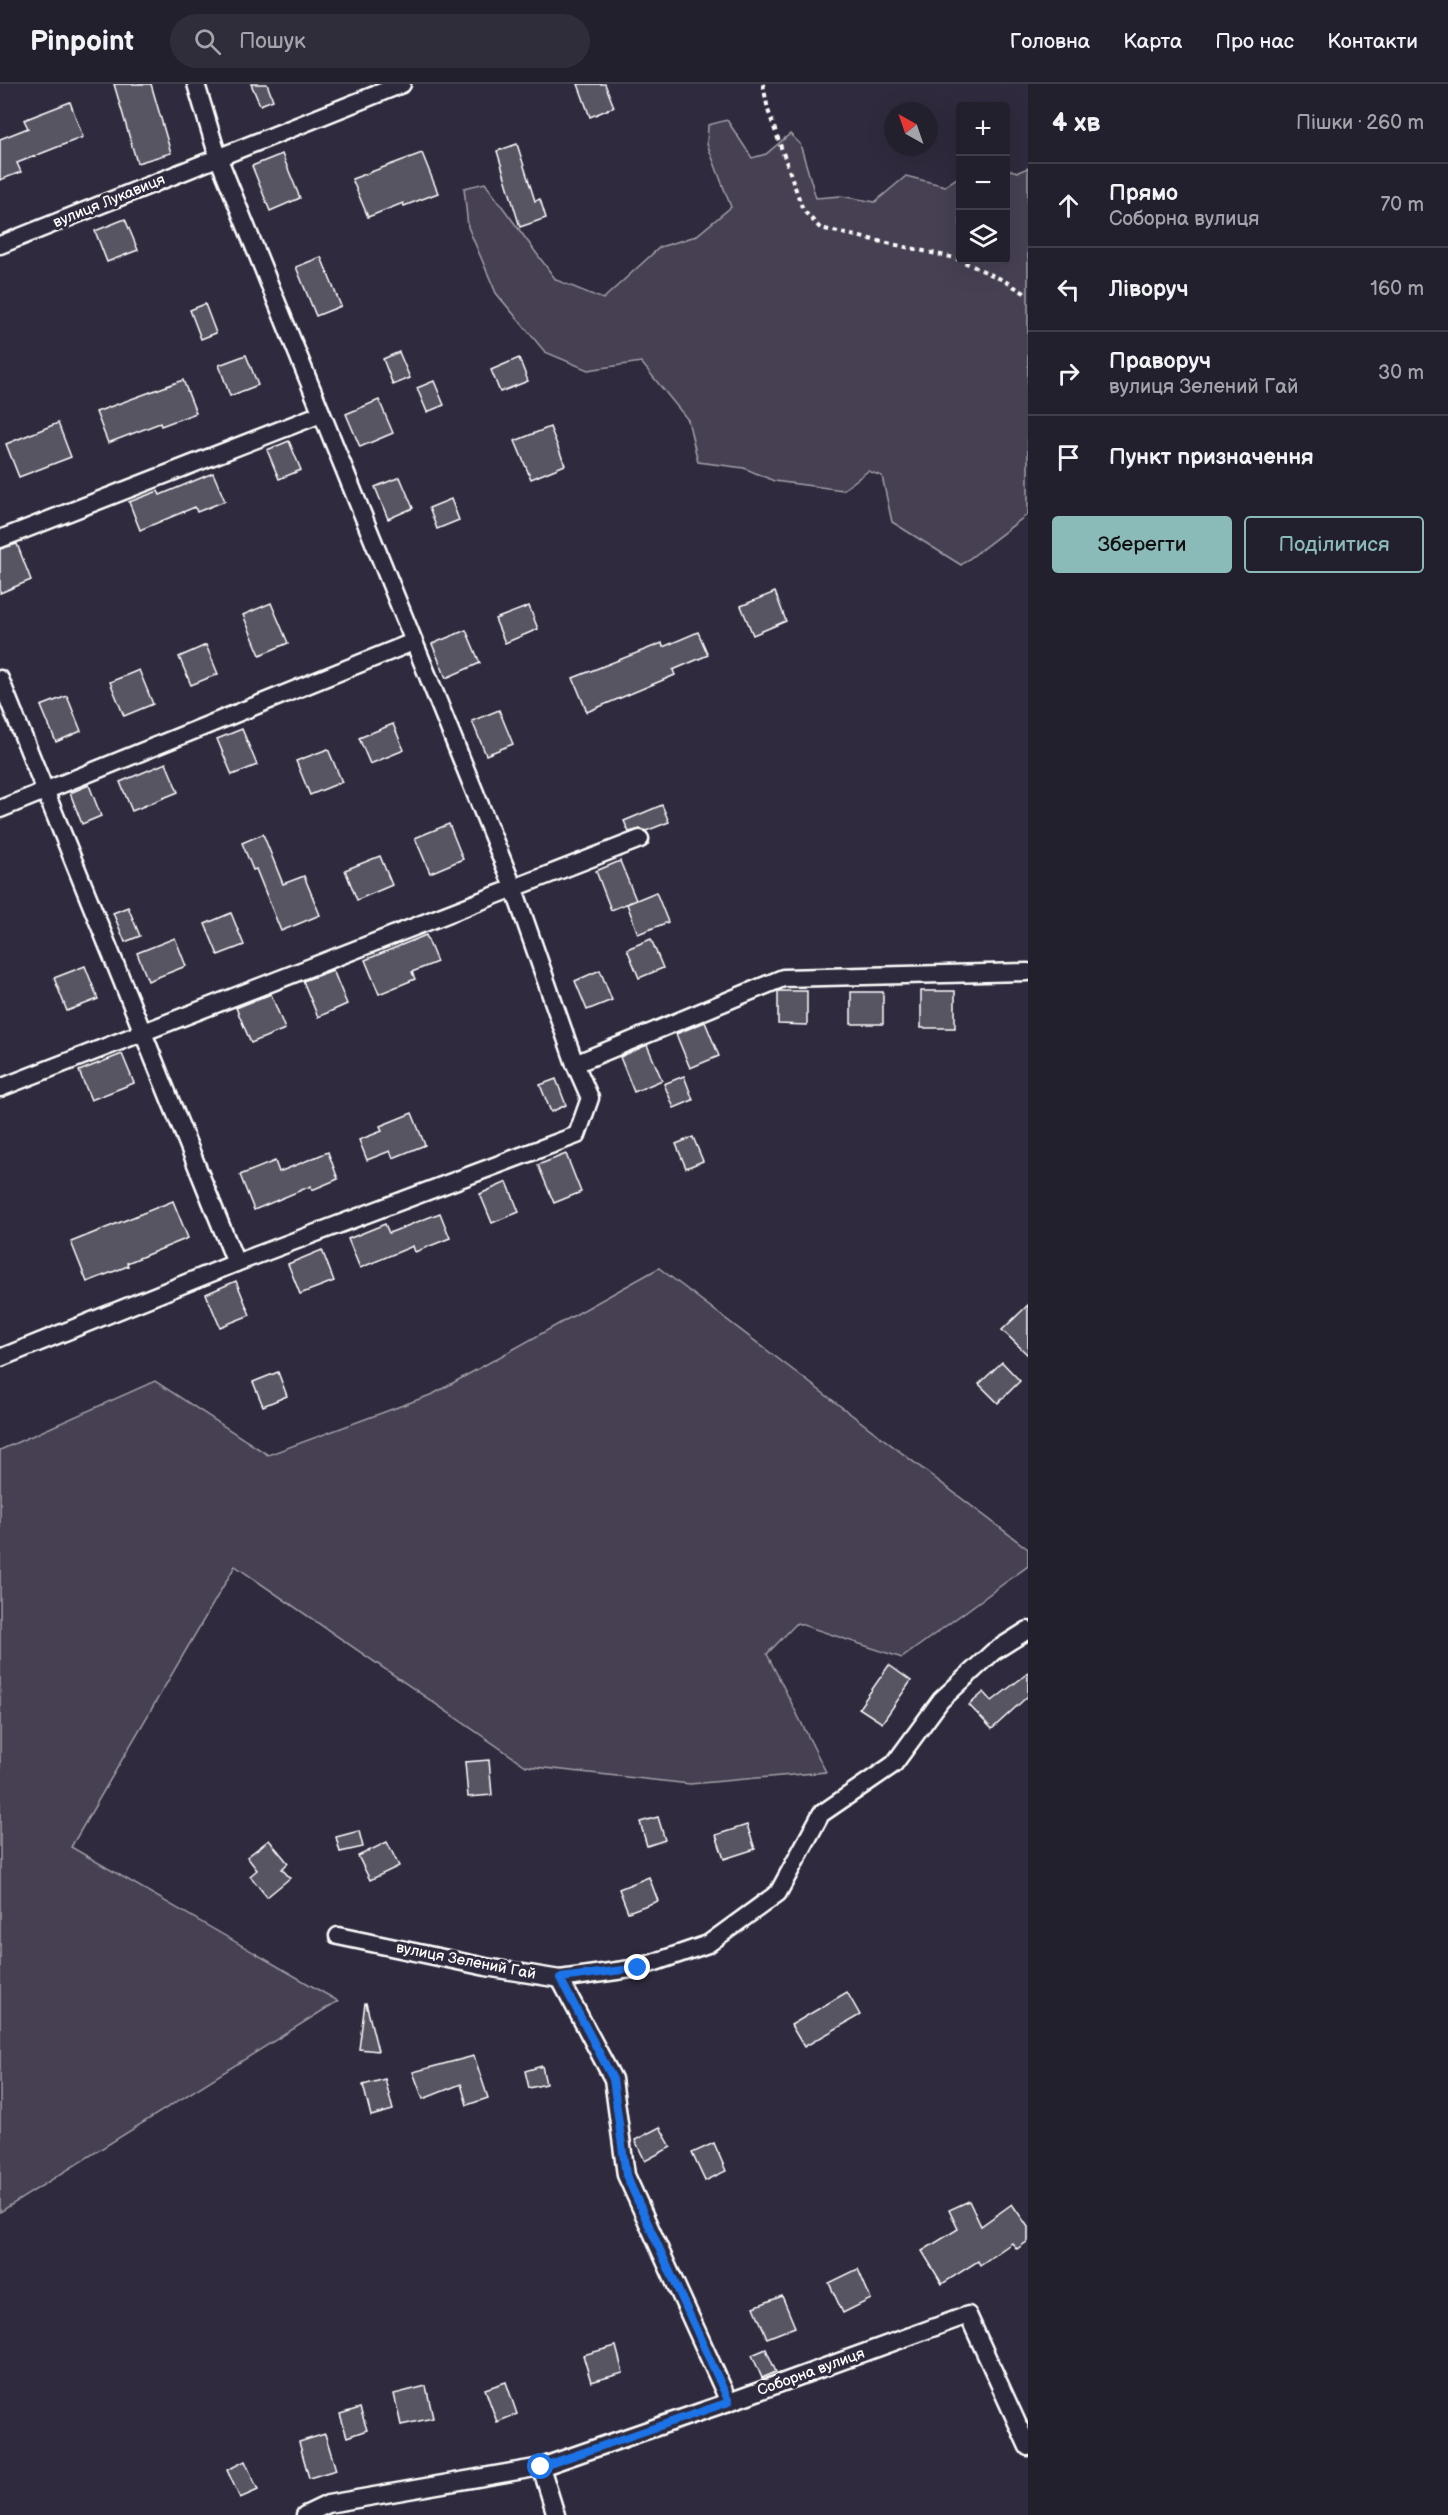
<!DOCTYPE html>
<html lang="uk">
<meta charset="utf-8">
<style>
:root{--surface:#23202e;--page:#2f2d3a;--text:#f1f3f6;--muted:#a3a3aa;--line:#403e4a;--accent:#8bbbb9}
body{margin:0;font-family:"Balsamiq Sans",sans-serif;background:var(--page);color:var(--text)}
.controls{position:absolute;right:18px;top:18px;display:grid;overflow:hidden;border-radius:6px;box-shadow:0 6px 24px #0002}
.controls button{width:54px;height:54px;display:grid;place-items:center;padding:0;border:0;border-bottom:2px solid var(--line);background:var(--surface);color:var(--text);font:30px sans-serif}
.compass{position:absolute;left:884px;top:18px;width:54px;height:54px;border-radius:50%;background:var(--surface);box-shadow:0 6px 24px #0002;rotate:320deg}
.stop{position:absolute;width:18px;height:18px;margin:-14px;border:4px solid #1a73e8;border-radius:50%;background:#fff}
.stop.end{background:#1a73e8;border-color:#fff;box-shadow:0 2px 6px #0008}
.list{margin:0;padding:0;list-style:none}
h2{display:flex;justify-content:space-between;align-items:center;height:78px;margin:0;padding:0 24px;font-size:26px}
h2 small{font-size:20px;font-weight:400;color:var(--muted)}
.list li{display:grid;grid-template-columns:39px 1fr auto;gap:18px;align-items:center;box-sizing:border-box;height:84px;padding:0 24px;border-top:2px solid var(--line)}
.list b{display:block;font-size:22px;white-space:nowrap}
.list p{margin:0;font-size:20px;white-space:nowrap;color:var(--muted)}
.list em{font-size:20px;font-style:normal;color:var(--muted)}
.actions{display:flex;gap:12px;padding:18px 24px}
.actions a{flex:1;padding:14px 0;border:2px solid var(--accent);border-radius:6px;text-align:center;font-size:21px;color:var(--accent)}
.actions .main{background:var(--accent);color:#111}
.icon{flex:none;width:33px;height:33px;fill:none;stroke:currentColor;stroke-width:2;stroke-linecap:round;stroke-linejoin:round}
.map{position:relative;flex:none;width:1028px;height:2431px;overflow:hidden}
header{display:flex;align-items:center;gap:36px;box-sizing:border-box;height:84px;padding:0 30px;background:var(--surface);border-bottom:2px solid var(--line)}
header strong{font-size:28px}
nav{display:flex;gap:33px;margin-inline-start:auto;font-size:21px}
.search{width:420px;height:54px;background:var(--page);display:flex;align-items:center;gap:15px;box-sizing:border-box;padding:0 21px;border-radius:33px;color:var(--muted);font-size:22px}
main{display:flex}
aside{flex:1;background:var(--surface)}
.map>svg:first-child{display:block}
</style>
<header>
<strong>Pinpoint</strong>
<div class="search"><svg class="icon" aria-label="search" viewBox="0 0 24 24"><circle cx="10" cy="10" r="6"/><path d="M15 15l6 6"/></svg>Пошук</div>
<nav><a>Головна</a><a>Карта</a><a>Про нас</a><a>Контакти</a></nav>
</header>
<main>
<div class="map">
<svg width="1028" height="2431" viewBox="0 0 1028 2431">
<rect width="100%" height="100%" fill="#2f2a3d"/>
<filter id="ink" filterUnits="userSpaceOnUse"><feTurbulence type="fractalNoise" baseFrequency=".0167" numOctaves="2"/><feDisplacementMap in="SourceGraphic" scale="12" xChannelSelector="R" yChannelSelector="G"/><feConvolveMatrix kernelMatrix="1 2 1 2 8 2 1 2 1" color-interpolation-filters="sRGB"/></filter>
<g filter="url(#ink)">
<!-- green -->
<g fill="#464152" stroke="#a2a0a8" stroke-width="1.5">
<polygon points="727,36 752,74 766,70 790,50 800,60 816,114 841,112 875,118 906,92 945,102 960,92 960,176 1006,176 1006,85 1018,88 1028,84 1028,430 961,481 892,438 882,392 868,387 843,406 774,397 744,384 698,378 688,336 641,278 588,286 545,268 496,209 468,143 464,104 485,99 556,196 603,215 660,163 696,152 731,123 707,60 708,41"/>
<polygon points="659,1184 1028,1465 1028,1482 902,1574 797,1539 767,1570 826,1688 690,1700 526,1682 235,1482 71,1763 338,1917 0,2128 0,1366 155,1297 268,1371 433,1310"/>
</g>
<!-- building -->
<g fill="#595564" stroke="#fff" stroke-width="1.5">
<polygon points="114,0 151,0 171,69 137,79"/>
<polygon points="251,0 267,0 273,16 260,21"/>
<polygon points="578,0 605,0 614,23 590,33"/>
<polygon points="70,18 83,53 17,79 21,88 0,96 0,55 28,44 24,36"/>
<polygon points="517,60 535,117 540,115 546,134 520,143 497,67"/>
<polygon points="422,69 438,109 404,122 403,119 368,133 352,95"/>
<polygon points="282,70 300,114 270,127 252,82"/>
<polygon points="125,135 138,166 107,178 95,147"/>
<polygon points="321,173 341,222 316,232 296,183"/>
<polygon points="205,220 216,249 201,255 190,226"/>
<polygon points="399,268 410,294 393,301 383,275"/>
<polygon points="246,271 258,301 230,312 219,281"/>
<polygon points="519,274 528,297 500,308 491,286"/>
<polygon points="183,296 196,329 161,342 160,339 108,359 96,328"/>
<polygon points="434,297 444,321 427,328 417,304"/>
<polygon points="379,316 393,349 360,363 346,330"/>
<polygon points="58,339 71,373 19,393 6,360"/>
<polygon points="550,343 565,381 531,395 515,357"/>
<polygon points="289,357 301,386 279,395 267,366"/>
<polygon points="213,389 225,417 197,428 195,423 140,446 129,418 158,407 160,411"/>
<polygon points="400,393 413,424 388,435 375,403"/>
<polygon points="451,415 459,436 437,445 429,424"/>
<polygon points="17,460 31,496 0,509 0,465"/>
<polygon points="775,508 786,537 753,551 741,522"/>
<polygon points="271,519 288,559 260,571 243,531"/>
<polygon points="529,522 538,545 505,559 495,535"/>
<polygon points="466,546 480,579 446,594 432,560"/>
<polygon points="698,548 708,571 673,586 675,591 587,628 573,594 662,559 663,563"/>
<polygon points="206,561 218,590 191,601 179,573"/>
<polygon points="139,586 153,620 124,632 110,598"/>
<polygon points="67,612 81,647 56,658 41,622"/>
<polygon points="499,626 513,660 486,671 472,637"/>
<polygon points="393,640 404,666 370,680 359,654"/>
<polygon points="242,645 257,681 232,691 217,655"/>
<polygon points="328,665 342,698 310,711 296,677"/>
<polygon points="166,679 178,708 132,727 120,698"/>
<polygon points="89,701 101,732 82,740 70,709"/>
<polygon points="662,721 669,738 646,747 641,745 629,748 624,737"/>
<polygon points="449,740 463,775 430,789 415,754"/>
<polygon points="263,750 283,800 304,792 320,831 281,847 256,785 253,786 242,759"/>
<polygon points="380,772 392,801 357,816 345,786"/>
<polygon points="620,777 636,816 611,826 596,787"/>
<polygon points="656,808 668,838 638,850 627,820"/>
<polygon points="128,823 140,852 125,858 113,829"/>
<polygon points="231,829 244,861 218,871 205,840"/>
<polygon points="426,851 437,878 412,888 415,895 379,910 365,876"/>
<polygon points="175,854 186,882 148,897 137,869"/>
<polygon points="651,855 663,884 639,894 627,865"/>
<polygon points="85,882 98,915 67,927 54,894"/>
<polygon points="333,886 347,920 318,933 303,897"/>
<polygon points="600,886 612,916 587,926 575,897"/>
<polygon points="778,907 807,907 807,941 778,940"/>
<rect x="921" y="907" width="34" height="37"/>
<rect x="851" y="908" width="32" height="32"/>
<polygon points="271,910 285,945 251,959 236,924"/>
<polygon points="705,938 719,972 690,984 676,950"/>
<polygon points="647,961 662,996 634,1008 620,973"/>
<polygon points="122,970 134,999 91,1016 79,987"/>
<polygon points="684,992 693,1016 674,1024 664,1000"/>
<polygon points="556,995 566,1021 551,1028 540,1001"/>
<polygon points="412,1029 425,1061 393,1074 390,1067 367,1076 359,1056 382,1047 380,1042"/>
<polygon points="693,1053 703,1077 686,1084 676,1060"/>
<polygon points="328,1068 338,1095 312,1106 311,1102 254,1126 240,1091 275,1077 279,1088"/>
<polygon points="566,1070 581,1108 554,1119 538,1081"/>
<polygon points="507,1098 519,1128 492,1139 480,1110"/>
<polygon points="173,1117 188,1154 127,1179 128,1182 87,1198 71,1158"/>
<polygon points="440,1129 450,1154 415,1168 413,1162 360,1184 348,1155 385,1140 389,1149"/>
<polygon points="322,1166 334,1197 300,1210 288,1180"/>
<polygon points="236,1197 250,1231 220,1243 206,1210"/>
<polygon points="1028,1221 1028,1271 1002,1246"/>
<polygon points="1002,1278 1020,1297 998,1319 979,1300"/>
<polygon points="278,1288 287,1312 263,1322 253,1298"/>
<polygon points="889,1581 911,1597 882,1639 859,1624"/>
<polygon points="1028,1589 1028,1612 992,1645 969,1621 984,1608 992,1617"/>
<polygon points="489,1676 492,1711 468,1713 465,1678"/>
<polygon points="658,1733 665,1756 647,1762 640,1738"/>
<polygon points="747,1741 755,1765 724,1775 716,1751"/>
<polygon points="359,1747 363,1763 340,1768 336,1753"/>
<polygon points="269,1756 288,1779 282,1785 290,1794 267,1813 250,1792 257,1786 247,1773"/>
<polygon points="387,1758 399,1782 370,1796 358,1772"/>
<polygon points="649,1793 658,1817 628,1828 619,1805"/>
<polygon points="847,1908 860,1931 804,1963 791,1941"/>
<polygon points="365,1919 366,1919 378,1967 359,1965"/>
<polygon points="474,1972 488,2014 467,2021 461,2000 423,2015 413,1988"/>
<polygon points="542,1982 546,2000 529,2004 525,1987"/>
<polygon points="385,1995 393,2026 371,2032 363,2001"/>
<polygon points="660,2043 671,2063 645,2077 635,2056"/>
<polygon points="714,2059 726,2087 705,2097 692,2069"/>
<polygon points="969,2117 981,2142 1012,2120 1028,2143 1028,2157 1017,2165 1012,2159 980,2181 978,2177 942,2200 922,2167 958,2145 949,2126"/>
<polygon points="858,2185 871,2215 843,2229 829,2199"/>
<polygon points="782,2212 795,2243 767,2254 754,2223"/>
<polygon points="616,2262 623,2289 591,2298 583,2271"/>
<polygon points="766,2265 776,2288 762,2294 752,2271"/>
<polygon points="506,2298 517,2330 497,2338 485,2305"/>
<polygon points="426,2302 433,2334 401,2341 394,2310"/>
<polygon points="360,2324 367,2346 347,2353 340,2330"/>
<polygon points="325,2350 336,2386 309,2394 299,2358"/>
<polygon points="245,2377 258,2406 240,2414 227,2386"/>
</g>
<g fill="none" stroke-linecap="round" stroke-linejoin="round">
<!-- minor casing -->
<g stroke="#fff" stroke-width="21">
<g id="minor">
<polyline points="0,161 402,0"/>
<polyline points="0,455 321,330"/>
<polyline points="0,595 236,1179"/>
<polyline points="0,725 413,558"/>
<polyline points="575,980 783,894 1028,888"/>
<polyline points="0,1004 640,755"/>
<polyline points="0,1274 236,1179 577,1051 590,1014 575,980 514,805 218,73 196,0"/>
<polyline points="338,1852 486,1883 560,1895 638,1884 708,1860 778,1809 821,1730 894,1680 941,1616 993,1568 1028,1546"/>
<polyline points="560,1895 613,1995 626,2091 729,2318"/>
<polyline points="541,2383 556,2431"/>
<polyline points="305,2431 328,2420 541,2383 729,2318 968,2231 1028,2363"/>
</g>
</g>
<!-- path -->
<polyline stroke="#fff" stroke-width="4" stroke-dasharray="4.5 4.5" stroke-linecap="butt" points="763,0 768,26 803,126 820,144 955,174 1003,196 1028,211"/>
<!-- minor -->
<use href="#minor" stroke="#2f2a3d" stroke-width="16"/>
</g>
</g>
<g fill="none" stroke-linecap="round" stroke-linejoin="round" filter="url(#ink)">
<!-- route -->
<polyline stroke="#1a73e8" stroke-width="8" points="541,2383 729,2318 626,2091 613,1995 560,1894 638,1884"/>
</g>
<g text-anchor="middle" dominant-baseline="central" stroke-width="6" stroke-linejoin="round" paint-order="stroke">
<!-- street labels -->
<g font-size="15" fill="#fff" stroke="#2f2a3d">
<text transform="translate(109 117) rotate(-22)">вулиця Лукавиця</text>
<text transform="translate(466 1877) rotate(11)">вулиця Зелений Гай</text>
<text transform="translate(811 2288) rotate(-20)">Соборна вулиця</text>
</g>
</g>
</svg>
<div class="controls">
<button>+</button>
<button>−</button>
<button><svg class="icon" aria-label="layers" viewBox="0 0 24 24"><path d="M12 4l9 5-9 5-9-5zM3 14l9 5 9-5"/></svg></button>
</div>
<svg class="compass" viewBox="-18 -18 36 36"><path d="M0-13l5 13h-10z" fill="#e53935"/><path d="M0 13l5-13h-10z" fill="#a3a3aa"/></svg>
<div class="stop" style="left:541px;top:2383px"></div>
<div class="stop end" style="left:638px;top:1884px"></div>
</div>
<aside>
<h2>4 хв<small>Пішки · 260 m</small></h2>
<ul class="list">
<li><svg class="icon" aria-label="ahead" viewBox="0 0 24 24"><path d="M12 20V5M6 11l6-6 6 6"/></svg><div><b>Прямо</b><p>Соборна вулиця</p></div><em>70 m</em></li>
<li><svg class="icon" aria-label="left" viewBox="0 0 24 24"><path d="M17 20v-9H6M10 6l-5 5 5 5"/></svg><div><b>Ліворуч</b></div><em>160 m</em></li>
<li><svg class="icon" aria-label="right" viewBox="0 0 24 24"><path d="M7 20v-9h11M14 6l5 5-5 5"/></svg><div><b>Праворуч</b><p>вулиця Зелений Гай</p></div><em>30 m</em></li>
<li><svg class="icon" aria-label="arrive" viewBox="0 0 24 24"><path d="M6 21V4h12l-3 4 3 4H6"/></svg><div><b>Пункт призначення</b></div></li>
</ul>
<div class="actions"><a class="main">Зберегти</a><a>Поділитися</a></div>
</aside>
</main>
